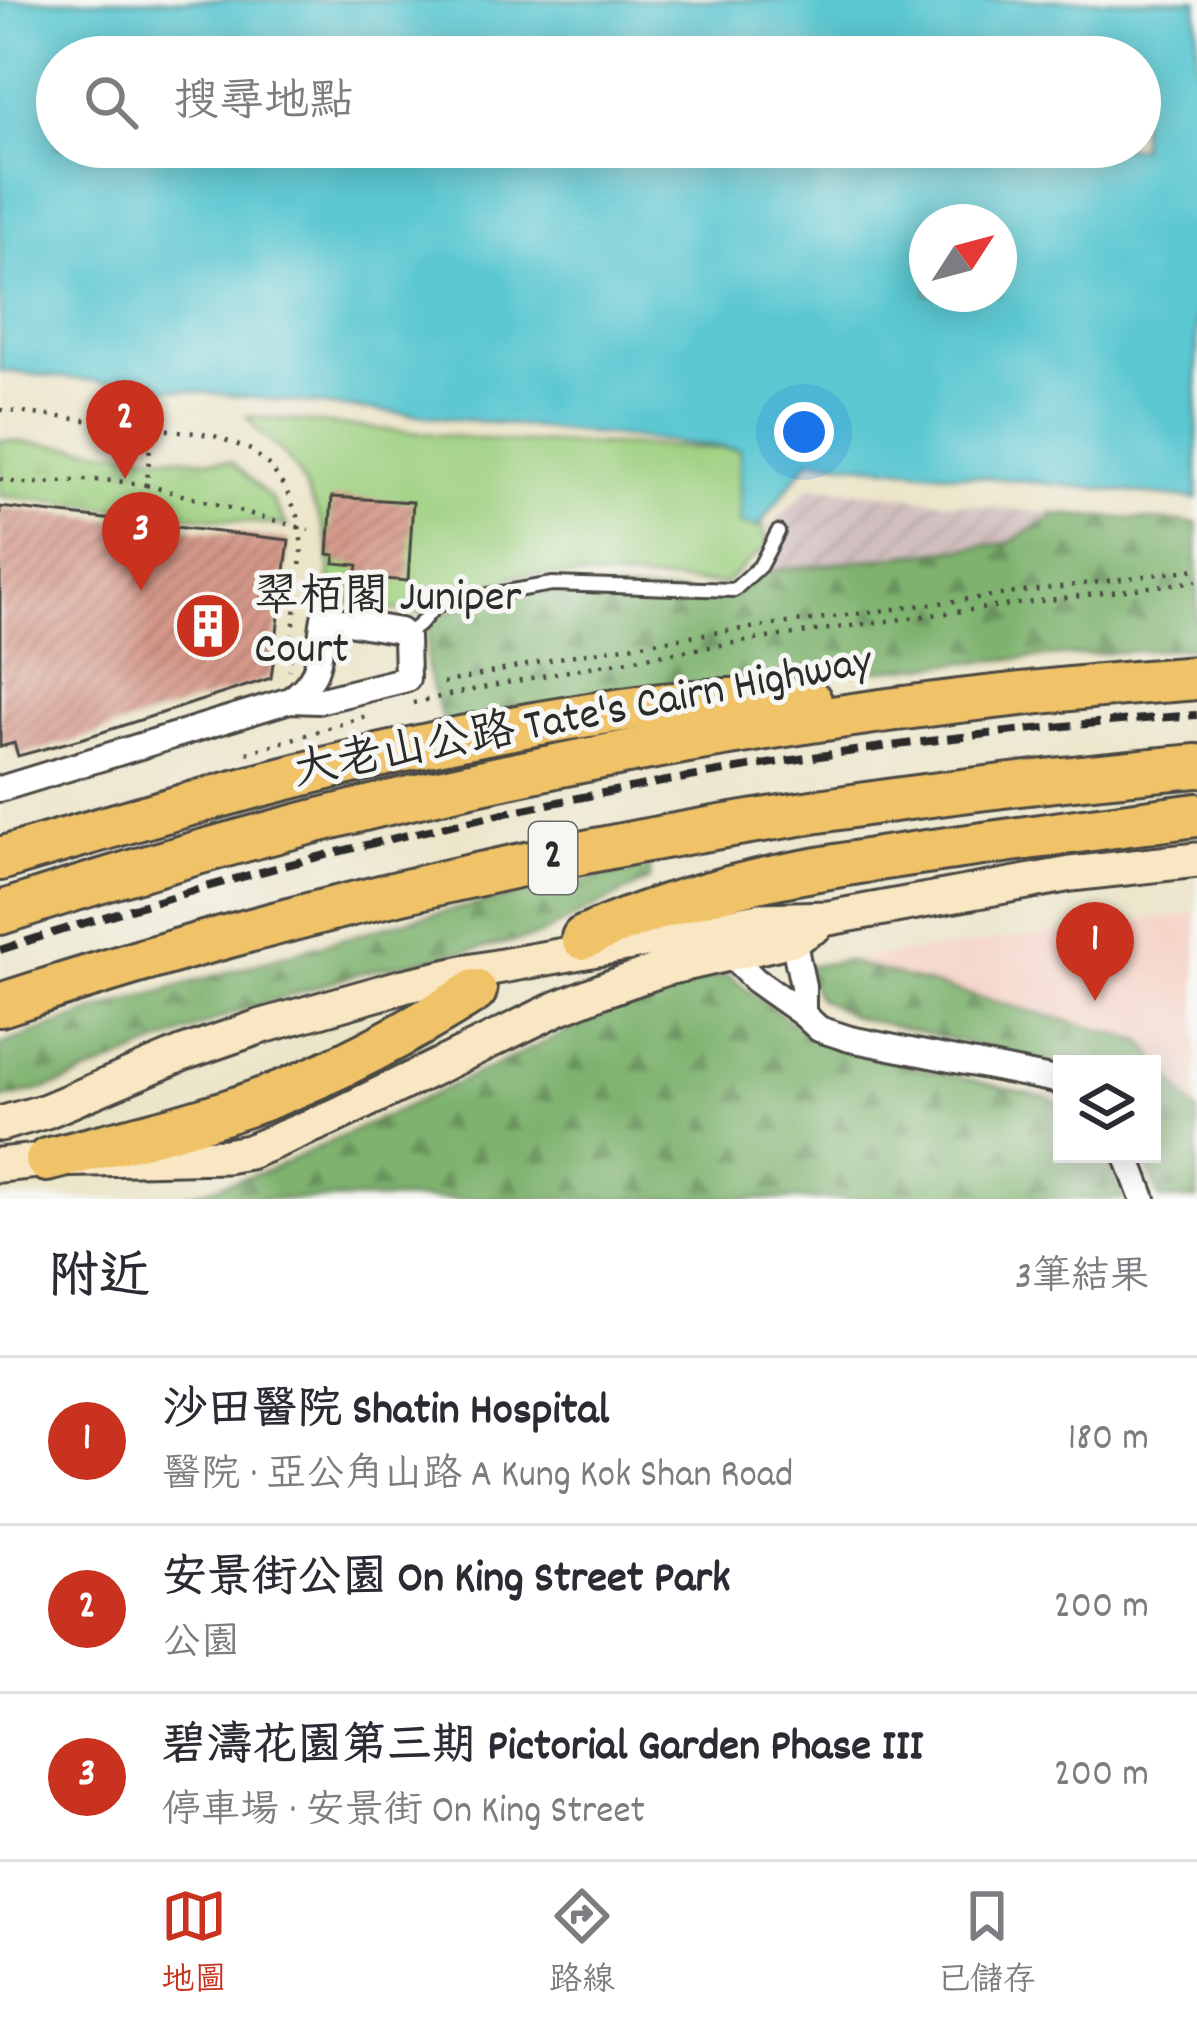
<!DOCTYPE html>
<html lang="zh-TW">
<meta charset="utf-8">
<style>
:root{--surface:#fff;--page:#f2f2f3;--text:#2b2b33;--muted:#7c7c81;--line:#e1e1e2;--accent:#c8321e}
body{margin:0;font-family:Dekko,"LXGW WenKai TC",sans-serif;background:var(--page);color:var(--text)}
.controls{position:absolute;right:36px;bottom:36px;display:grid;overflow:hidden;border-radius:0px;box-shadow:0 6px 30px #0003}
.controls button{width:108px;height:108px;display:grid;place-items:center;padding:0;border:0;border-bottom:3px solid var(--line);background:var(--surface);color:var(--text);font:60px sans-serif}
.compass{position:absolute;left:909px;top:204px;width:108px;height:108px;border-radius:50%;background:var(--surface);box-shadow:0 6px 30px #0003;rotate:54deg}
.you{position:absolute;left:804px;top:432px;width:42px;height:42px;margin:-30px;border:9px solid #fff;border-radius:50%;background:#1a73e8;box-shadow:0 0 0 18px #1a73e833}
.badge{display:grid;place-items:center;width:78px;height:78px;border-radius:50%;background:var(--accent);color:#fff;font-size:39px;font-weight:700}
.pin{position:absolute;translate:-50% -99px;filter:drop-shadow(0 3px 6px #0008)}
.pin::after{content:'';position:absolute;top:63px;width:42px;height:36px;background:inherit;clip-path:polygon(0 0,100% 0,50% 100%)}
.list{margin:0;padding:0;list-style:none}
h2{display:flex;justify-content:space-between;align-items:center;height:156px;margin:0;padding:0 48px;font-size:51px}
h2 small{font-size:39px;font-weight:400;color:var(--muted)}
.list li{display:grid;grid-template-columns:78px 1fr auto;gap:36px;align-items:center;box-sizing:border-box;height:168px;padding:0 48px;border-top:3px solid var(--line)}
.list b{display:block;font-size:45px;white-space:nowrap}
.list p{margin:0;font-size:39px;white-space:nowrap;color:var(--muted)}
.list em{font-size:39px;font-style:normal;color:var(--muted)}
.icon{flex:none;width:66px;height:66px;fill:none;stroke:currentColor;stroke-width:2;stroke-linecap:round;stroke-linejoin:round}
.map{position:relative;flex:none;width:1197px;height:1199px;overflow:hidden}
.search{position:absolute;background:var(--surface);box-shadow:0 6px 30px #0003;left:36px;right:36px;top:36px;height:132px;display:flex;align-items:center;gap:30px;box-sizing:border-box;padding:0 42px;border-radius:66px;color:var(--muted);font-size:45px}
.sheet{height:660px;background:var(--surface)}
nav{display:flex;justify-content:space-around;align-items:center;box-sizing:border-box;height:168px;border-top:3px solid var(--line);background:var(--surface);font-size:33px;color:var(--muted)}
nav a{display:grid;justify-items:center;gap:6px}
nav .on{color:var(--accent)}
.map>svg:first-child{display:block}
</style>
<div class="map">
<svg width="1197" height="1199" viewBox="0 0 1197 1199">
<defs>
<pattern id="industrial-furrows" width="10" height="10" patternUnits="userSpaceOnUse" patternTransform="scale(3)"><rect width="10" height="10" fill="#d1bfbf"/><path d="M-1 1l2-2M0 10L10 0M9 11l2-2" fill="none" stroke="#b4a4a4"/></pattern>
<pattern id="grass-tufts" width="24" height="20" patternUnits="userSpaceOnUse" patternTransform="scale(3)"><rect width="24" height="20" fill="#9ed080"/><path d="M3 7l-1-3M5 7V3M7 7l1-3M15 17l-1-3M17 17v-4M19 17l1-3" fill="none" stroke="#88b36f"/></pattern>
<pattern id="forest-firs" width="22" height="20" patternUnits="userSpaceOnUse" patternTransform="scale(3)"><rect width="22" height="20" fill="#7eb26e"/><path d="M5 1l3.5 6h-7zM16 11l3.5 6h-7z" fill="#67915b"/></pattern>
<pattern id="building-hatch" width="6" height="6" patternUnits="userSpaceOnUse" patternTransform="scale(3)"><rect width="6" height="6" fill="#d5998a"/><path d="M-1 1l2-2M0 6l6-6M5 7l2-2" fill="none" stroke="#ad7d71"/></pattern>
</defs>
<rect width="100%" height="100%" fill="#f6f6f2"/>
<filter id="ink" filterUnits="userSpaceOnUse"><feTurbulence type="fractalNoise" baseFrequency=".00833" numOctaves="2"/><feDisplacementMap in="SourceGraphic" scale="24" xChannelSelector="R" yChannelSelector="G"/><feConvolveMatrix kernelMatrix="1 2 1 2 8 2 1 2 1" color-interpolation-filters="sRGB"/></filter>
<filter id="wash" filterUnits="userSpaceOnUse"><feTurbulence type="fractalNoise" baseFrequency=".004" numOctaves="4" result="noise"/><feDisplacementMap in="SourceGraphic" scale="48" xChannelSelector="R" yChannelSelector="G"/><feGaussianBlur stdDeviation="2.7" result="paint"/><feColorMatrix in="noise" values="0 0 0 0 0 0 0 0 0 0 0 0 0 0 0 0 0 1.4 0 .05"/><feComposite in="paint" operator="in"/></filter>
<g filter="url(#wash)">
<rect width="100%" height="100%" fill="#ebe4c7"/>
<!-- built -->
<polygon fill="#f6d1c5" points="1197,913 1197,1113 1142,1041 845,961"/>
<!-- industrial -->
<polygon fill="url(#industrial-furrows)" points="812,486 1052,514 1052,518 1008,543 770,571 770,527"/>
<!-- grass -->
<polygon fill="url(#grass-tufts)" stroke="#647e56" stroke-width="3" points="0,440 231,462 272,500 287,526 0,496"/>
<!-- forest -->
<g fill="url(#forest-firs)" stroke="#546e4c" stroke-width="3">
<polygon points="1052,514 1197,523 1197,647 968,662 671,689 444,726 427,670 428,617 487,601 556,589 734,595 770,571 1008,543 1052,518"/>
<polygon points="649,867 649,880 536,937 363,972 231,1014 59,1085 0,1100 0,1045 104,1008 411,919"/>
<polygon points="845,961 1142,1041 1197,1113 1197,1199 1160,1199 1144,1154 1152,1154 1152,1064 1062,1065 855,1017 818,998 803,967"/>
<polygon points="728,975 792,1023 843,1050 1049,1098 1062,1106 1062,1154 1105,1154 1123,1199 175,1199 267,1171 662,988"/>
</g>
<!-- pitch -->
<path fill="#9ed080" stroke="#647e56" stroke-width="3" d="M 247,416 L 513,442 L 741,449 L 768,545 L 724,584 L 521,574 L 453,598 L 428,597 L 426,615 L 326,599 C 334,556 329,536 310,498 C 303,483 297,469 286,457 C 271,439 260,438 247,416 Z"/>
<!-- water -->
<path fill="#5ac7d1" stroke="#42797e" stroke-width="3" fill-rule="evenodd" d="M 0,0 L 1197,0 L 1197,499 L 810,459 L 758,527 L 740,524 L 740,449 L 0,371 ZM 57,57 L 1140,57 L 1140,147 L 57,147 ZM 927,222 L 999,222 L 999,294 L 927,294 Z"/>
<g id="blocks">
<!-- building -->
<g fill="url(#building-hatch)">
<polygon points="332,497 413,502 408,581 356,577 358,565 334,563 335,555 328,554"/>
<polygon points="0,507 289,540 271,678 84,738 18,756 14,743 0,747"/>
</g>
</g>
</g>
<g filter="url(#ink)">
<use href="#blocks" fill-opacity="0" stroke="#484742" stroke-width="3"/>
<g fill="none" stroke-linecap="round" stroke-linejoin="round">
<!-- lane casing -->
<g stroke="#484742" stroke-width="18">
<path id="lane" d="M 405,634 C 427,624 425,611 442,603 L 552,584 L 734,590 L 760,566 L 778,532"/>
</g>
<!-- street casing -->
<g stroke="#484742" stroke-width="30">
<g id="street">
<path d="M 0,789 L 290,700 C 325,675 317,656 324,618 L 400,631 L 406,637 L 407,679 L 318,701 L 290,700"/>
<polyline points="793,939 803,986 803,1014"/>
<polyline points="729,954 755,980 803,1014 819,1029 850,1039 1056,1080 1062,1084"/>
<polyline points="1126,1154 1143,1199"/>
</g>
</g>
<!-- secondary casing -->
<g stroke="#484742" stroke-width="39">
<g id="secondary">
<polyline points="0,1124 46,1111 184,1053 259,1027 404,986 463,973 760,920 829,918 1071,874 1197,860"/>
<polyline points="0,1165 47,1160 226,1156 249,1152 333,1117 558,1008 603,990 663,969 793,939 815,926"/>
</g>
</g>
<!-- highway casing -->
<g stroke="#484742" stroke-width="48">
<g id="highway">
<path d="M 0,859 C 175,807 349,757 529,725 C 620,709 717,694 810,701"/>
<path d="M 0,913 C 387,786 791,708 1197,678"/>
<path d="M 583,938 C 696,886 818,867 940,850 C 1026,838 1111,826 1197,815"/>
<path d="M 0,1005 C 389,877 790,801 1197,766"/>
<path d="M 47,1160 C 121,1141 198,1124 269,1097 C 339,1070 412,1031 475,991"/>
</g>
</g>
<!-- path -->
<g stroke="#484742" stroke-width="4.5" stroke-dasharray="3 9" stroke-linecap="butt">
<polyline points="0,410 212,435 251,450 271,467 286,490 298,516 302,548 289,670"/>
<path d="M 0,479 C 28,487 59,481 88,480 C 108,480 128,482 147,485 L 152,415"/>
<polyline points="146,485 309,530"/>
<polyline points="443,683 569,656 697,635 1197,569"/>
<path d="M 413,703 C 672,644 935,615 1197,581"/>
<polyline points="247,753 373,714"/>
</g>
<!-- lane -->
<use href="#lane" stroke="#fff" stroke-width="12"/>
<!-- street -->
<use href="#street" stroke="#fff" stroke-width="24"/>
<!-- secondary -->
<use href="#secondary" stroke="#f9e7c3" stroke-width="33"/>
<!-- highway -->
<use href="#highway" stroke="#f1c369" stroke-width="42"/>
<!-- rail -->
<path stroke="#2b2b2b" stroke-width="8" stroke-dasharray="18 9" stroke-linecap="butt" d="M 0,950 C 385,823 792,743 1197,715"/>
</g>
</g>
<!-- icons -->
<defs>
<g id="building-disc" transform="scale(3.45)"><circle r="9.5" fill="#c8321e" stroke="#f6f6f2"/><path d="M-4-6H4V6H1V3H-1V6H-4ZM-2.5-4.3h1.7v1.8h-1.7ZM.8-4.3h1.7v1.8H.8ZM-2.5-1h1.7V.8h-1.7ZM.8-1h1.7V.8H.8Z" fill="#fff"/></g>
</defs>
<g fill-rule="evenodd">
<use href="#building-disc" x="208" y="626"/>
</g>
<g text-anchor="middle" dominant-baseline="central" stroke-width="10" stroke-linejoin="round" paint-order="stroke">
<!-- shield labels -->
<rect fill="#f6f6f2" stroke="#686867" stroke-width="3" x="529" y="822" width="48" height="72" rx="9"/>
<g font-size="42" font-weight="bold" fill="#2b2b2b">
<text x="553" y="858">2</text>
</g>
<!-- poi labels -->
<g font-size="45" fill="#2b2b2b" stroke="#f6f6f2" text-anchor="start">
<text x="254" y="600">翠栢閣 Juniper<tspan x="254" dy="52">Court</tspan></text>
</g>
<!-- street labels -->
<g font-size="45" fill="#2b2b2b" stroke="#f6f6f2">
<text transform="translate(583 719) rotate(-11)">大老山公路 Tate's Cairn Highway</text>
</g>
</g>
</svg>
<div class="controls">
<button><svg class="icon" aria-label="layers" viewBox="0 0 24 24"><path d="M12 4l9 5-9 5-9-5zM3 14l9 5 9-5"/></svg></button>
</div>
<svg class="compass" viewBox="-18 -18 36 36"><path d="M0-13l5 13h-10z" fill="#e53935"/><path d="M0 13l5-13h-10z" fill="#7c7c81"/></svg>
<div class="you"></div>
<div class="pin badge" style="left:1095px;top:1001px">1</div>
<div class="pin badge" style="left:125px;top:479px">2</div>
<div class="pin badge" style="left:141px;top:591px">3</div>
<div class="search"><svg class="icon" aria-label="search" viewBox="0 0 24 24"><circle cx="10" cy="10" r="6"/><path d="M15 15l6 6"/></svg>搜尋地點</div>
</div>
<section class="sheet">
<h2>附近<small>3筆結果</small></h2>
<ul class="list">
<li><span class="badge">1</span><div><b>沙田醫院 Shatin Hospital</b><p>醫院 · 亞公角山路 A Kung Kok Shan Road</p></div><em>180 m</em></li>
<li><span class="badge">2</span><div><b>安景街公園 On King Street Park</b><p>公園</p></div><em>200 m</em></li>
<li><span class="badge">3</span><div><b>碧濤花園第三期 Pictorial Garden Phase III</b><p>停車場 · 安景街 On King Street</p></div><em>200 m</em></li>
</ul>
</section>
<nav>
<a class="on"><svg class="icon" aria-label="map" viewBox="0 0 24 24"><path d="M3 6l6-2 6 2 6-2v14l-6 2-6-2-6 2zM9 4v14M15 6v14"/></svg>地圖</a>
<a><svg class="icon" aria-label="directions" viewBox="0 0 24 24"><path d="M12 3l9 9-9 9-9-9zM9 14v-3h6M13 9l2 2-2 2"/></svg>路線</a>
<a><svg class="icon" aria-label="saved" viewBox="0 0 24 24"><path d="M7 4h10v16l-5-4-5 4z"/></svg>已儲存</a>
</nav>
